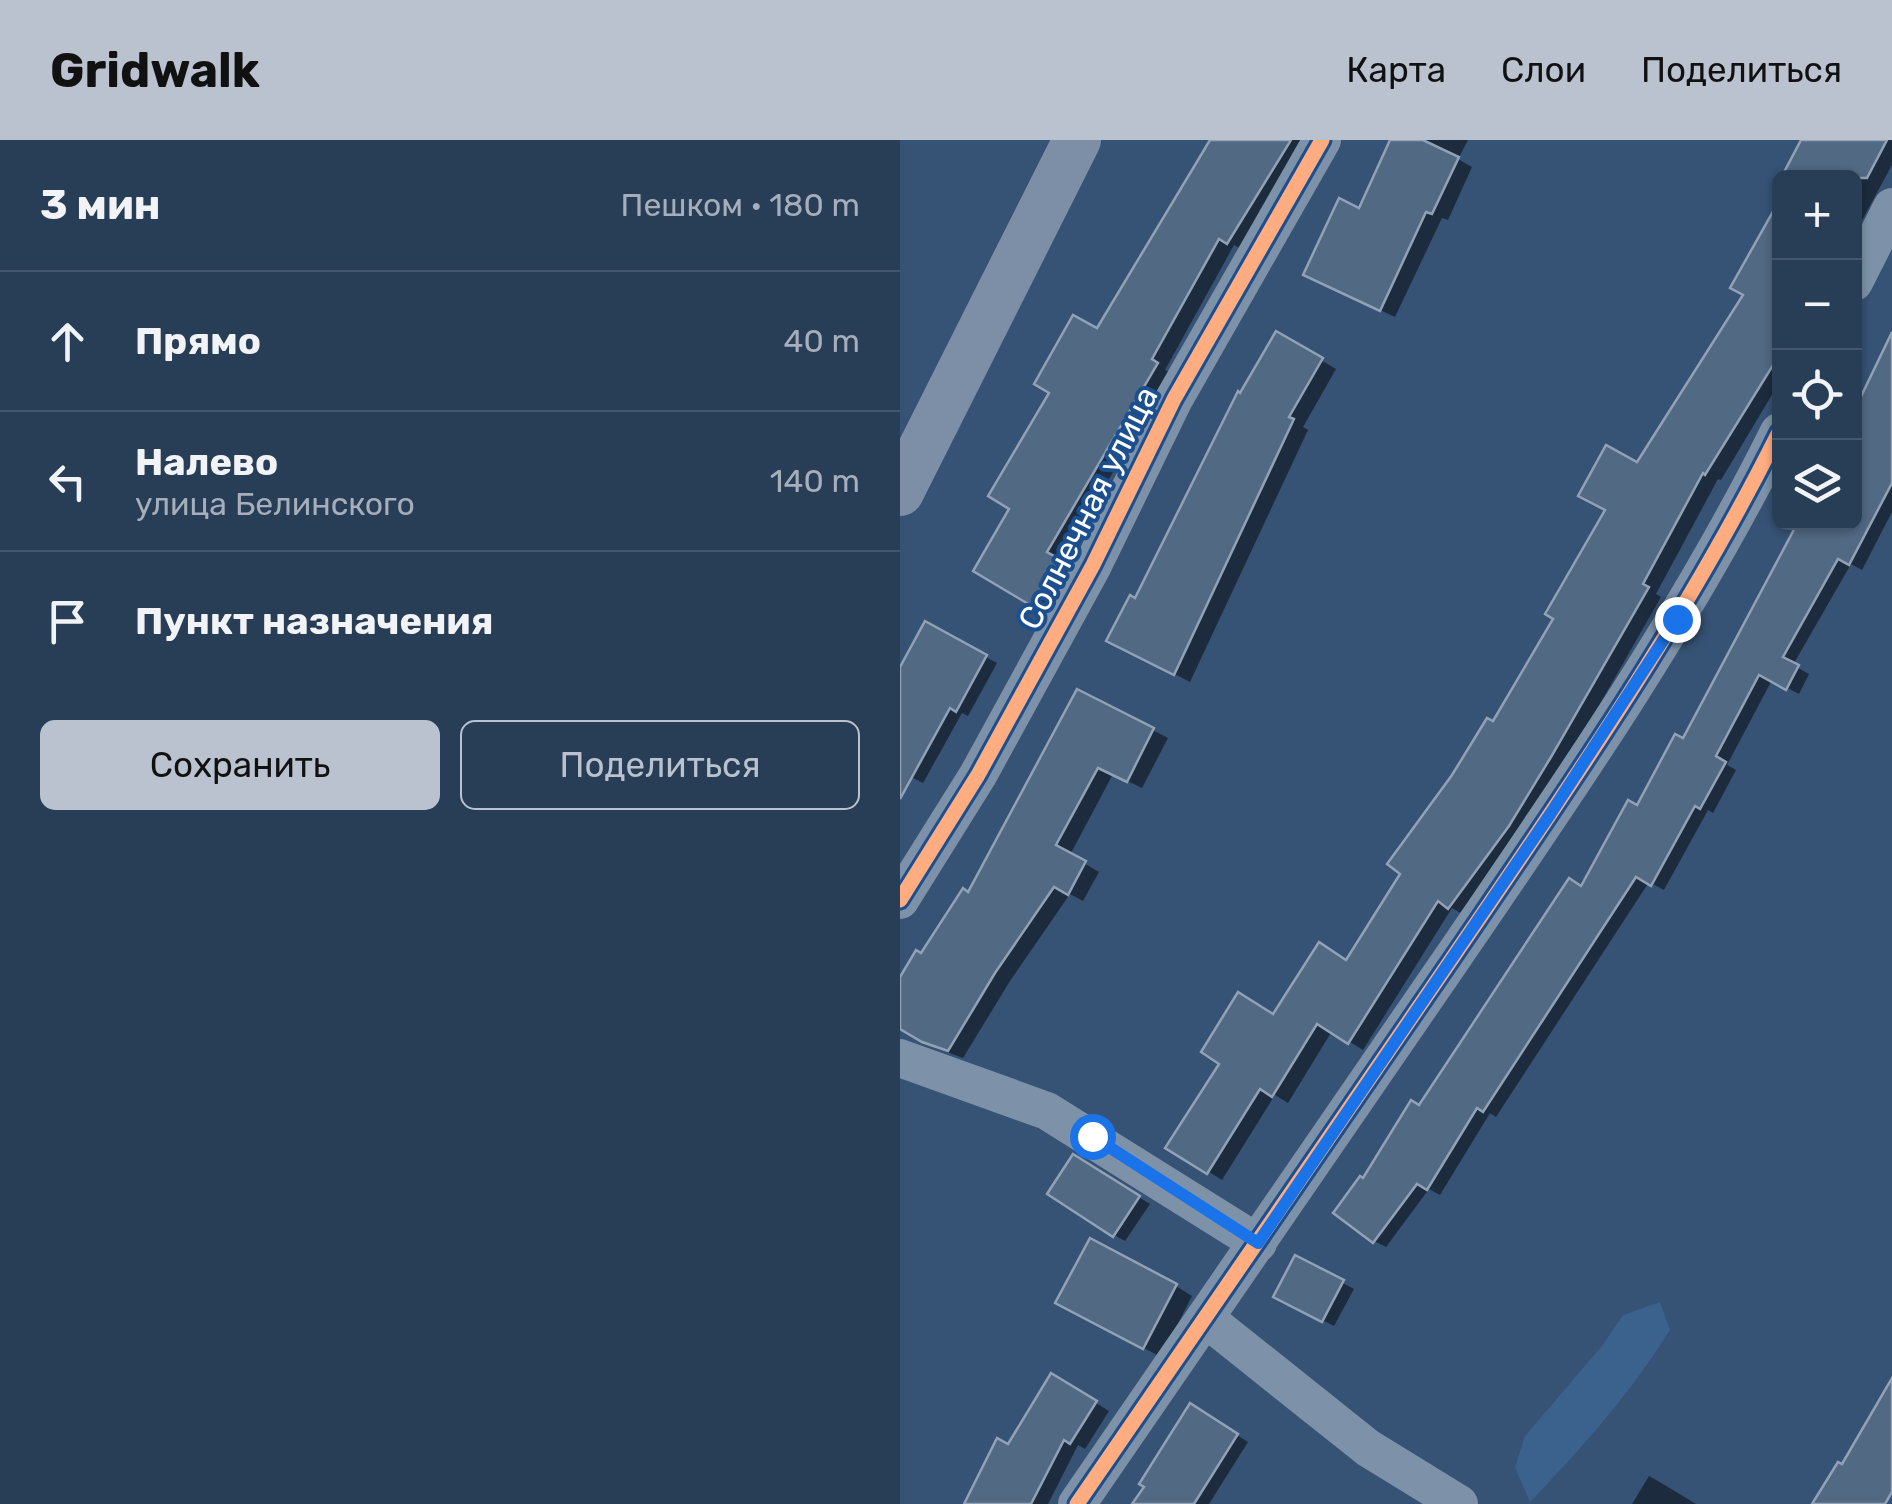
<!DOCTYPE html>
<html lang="ru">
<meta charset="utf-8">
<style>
:root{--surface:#283e57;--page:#344961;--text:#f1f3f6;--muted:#a5aeba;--line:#44576d;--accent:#b9c2ce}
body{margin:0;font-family:Rubik,sans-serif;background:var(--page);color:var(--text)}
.controls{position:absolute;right:30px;top:30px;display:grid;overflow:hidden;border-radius:15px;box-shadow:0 2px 8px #0004}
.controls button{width:90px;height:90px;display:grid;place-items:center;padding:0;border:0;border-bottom:2px solid var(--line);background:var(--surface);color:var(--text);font:50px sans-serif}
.stop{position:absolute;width:30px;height:30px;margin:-22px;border:8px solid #1a73e8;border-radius:50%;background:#fff}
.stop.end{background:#1a73e8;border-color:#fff;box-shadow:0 2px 10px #0008}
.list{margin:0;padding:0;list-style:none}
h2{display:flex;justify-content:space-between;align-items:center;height:130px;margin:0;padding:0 40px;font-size:42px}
h2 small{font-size:32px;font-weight:400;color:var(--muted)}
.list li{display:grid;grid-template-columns:65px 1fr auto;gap:30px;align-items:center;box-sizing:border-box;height:140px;padding:0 40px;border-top:2px solid var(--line)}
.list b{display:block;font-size:38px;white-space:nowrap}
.list p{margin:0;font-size:32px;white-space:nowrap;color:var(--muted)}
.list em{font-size:32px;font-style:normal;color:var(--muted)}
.actions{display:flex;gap:20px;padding:30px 40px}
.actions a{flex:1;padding:22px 0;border:2px solid var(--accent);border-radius:15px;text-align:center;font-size:35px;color:var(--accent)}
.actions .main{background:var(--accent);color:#111}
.icon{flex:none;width:55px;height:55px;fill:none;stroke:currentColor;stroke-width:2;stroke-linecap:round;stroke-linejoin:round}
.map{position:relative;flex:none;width:992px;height:1364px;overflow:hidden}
header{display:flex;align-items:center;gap:60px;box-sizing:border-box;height:140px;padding:0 50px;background:var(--accent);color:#111}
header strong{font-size:48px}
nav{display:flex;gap:55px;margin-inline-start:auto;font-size:35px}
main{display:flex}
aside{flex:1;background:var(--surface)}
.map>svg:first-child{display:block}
</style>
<header>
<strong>Gridwalk</strong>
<nav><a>Карта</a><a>Слои</a><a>Поделиться</a></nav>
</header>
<main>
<aside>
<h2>3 мин<small>Пешком · 180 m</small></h2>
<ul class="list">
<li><svg class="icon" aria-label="ahead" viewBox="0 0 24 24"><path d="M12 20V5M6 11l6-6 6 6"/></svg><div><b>Прямо</b></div><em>40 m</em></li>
<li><svg class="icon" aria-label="left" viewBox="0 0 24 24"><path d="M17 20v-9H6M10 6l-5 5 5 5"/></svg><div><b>Налево</b><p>улица Белинского</p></div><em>140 m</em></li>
<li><svg class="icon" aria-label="arrive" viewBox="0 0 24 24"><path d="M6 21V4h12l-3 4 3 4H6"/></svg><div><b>Пункт назначения</b></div></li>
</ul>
<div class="actions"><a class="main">Сохранить</a><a>Поделиться</a></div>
</aside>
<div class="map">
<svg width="992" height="1364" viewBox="0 0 992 1364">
<rect width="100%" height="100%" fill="#365274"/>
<!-- water -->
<path fill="#3b618d" d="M 760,1162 L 770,1190 C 731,1253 681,1309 630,1362 L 615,1327 L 625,1296 L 701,1207 L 723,1175 Z"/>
<!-- shadow -->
<g fill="#0007">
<polygon points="313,0 409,0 343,110 334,105 265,230 271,233 160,423 176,432 151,474 76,430 113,368 198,192"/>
<polygon points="493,0 568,0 558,19 572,27 548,80 542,78 495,177 421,142 461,71"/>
<polygon points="904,0 992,0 992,25 954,95 954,38"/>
<polygon points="879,46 879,64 872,60"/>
<polygon points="879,64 879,243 821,340 818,339 756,454 761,457 665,625 564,775 552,768 463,910 432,891 388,963 375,955 322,1040 269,1007 374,877 447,823 656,478 738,325 847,154"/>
<polygon points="377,194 436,229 403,287 408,290 290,542 224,508 236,461"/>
<polygon points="992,195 992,372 962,430 951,424 893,525 909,534 899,554 872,540 827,625 836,630 813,673 808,670 764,750 749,742 596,977 590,973 540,1055 529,1049 486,1107 474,1101 464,1041 682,749 784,602 954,382"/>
<polygon points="26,485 97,523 68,576 62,573 23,643 0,631 0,533"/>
<polygon points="178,552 268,598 242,648 213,634 170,715 199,732 183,761 170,754 110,841 63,918 39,909 0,886 0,842 69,755"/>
<polygon points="174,1017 250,1064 225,1101 214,1095"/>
<polygon points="396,1118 454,1149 434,1186 376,1156"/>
<polygon points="276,1146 292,1156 261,1217 175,1172"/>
<polygon points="152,1236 209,1271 185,1309 178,1305 148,1364 67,1364 109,1307"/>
<polygon points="291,1266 348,1302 309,1364 235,1364"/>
<polygon points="749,1336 763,1344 796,1364 732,1364"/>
</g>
<!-- building -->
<g fill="#526984" stroke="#92a2b6" stroke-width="2.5">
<polygon points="310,0 391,0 327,104 319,99 252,219 258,223 147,412 163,421 135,468 73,431 109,369 88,356 149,253 134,244 173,175 197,188"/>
<polygon points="490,0 523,0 559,17 532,74 526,72 480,171 403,135 439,58 459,68"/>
<polygon points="901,0 987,0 967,38 881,38"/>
<polygon points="880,59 880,214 805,335 803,333 743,444 749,447 651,617 609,686 548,769 538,761 448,904 417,884 372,957 360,949 307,1034 265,1008 319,924 301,912 338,852 373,874 419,802 446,820 500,734 487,724 552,635 587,578 593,581 653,479 645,474 705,370 678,356 706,305 737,322 843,155 830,148"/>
<polygon points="376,191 423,218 389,277 394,279 274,535 206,501 230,455 235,458 338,251 340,253"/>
<polygon points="992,192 992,343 949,425 938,419 883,517 899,525 886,550 859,535 816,616 826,622 800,669 795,666 751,746 736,737 583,972 577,968 527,1050 517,1044 473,1103 433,1073 460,1036 463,1038 511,960 519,965 669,738 681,746 728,660 737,665 775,594 783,598 898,382 954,382 954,271"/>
<polygon points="25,481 87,515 56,572 50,568 0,659 0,527"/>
<polygon points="177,549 254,588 227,642 198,628 156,705 186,721 168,755 154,747 95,833 48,911 22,902 0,889 0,837 16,810 21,813 63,748 68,752"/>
<polygon points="173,1014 240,1056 213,1097 147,1054"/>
<polygon points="190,1098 277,1144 243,1209 155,1163"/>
<polygon points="395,1115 444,1140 422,1182 373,1157"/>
<polygon points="151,1233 197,1261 170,1304 164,1300 131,1364 64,1364 97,1298 108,1304"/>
<polygon points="992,1238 992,1352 985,1364 912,1364 938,1322 942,1324"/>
<polygon points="290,1263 338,1294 294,1364 232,1364 244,1347 239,1344"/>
</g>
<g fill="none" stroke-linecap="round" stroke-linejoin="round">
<!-- minor -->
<g stroke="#7d92a8" stroke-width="38">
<polyline points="954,142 992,67"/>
<polyline points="0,760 78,635 193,425 274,259 422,0"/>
<polyline points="0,918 147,971 358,1103"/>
<polyline points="305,1178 468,1308 559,1364"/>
<path d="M 177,1364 C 302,1182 427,1001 551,820 C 668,649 787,477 879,292"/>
</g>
<!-- major -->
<polyline stroke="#7d8ea7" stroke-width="48" points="0,352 177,0"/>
<!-- cycleway casing -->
<g stroke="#1b4f8f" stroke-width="21">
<g id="cycleway">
<polyline points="0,760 78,635 193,425 274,259 422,0"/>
<path d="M 177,1364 C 302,1182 427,1001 551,820 C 668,649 787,477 879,292"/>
</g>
</g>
<!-- cycleway -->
<use href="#cycleway" stroke="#ffac80" stroke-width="15"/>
</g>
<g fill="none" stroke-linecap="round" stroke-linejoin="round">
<!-- route -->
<polyline stroke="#1a73e8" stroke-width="12" points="192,996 358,1103 651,673 777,479"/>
</g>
<g text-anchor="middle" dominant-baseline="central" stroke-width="8" stroke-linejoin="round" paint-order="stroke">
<!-- street labels -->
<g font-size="32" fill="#fff" stroke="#1b4f8f">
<text transform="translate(188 368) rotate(-63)">Солнечная улица</text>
</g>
</g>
</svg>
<div class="controls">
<button>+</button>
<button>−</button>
<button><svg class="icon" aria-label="locate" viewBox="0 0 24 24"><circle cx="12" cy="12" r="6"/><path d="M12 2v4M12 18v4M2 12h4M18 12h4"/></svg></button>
<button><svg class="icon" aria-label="layers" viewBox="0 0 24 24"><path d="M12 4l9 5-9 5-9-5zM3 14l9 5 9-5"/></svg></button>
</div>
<div class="stop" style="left:192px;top:996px"></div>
<div class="stop end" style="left:777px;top:479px"></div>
</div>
</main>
